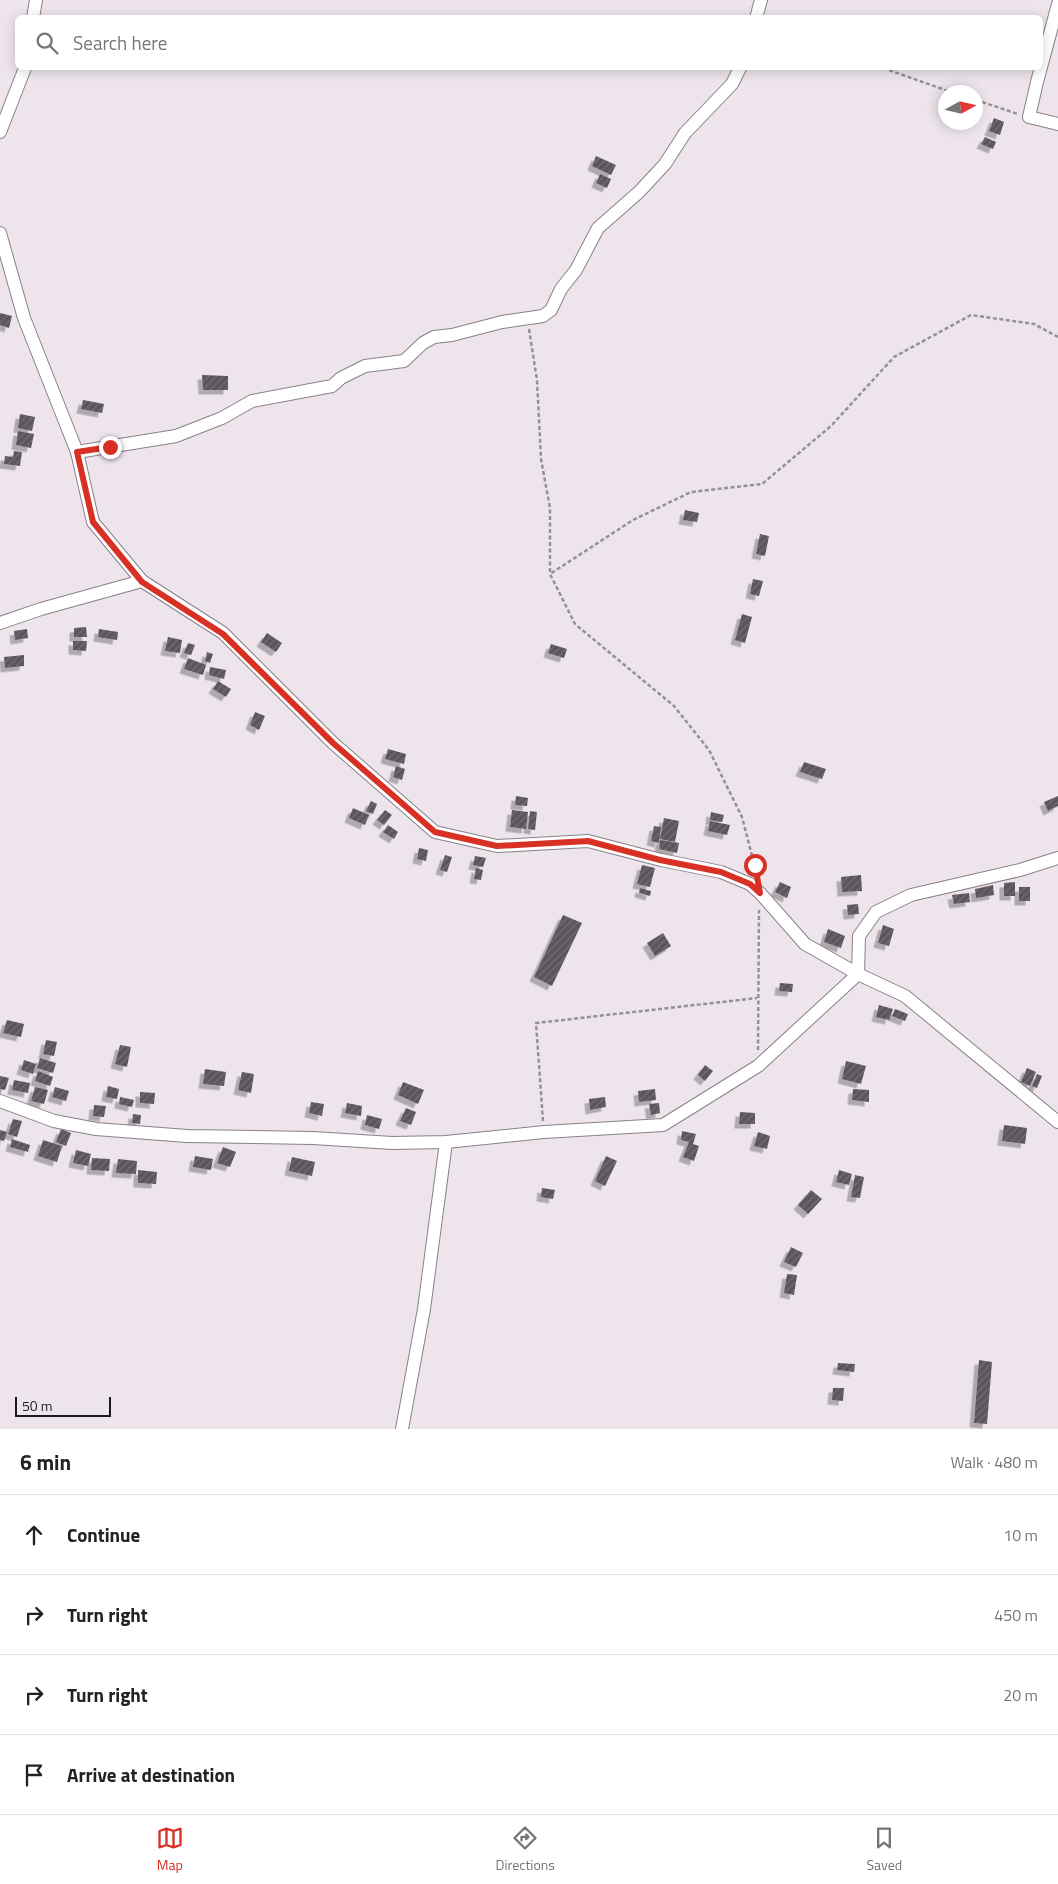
<!DOCTYPE html>
<meta charset="utf-8">
<style>
:root{--surface:#fff;--page:#f6f6f6;--text:#222;--muted:#767676;--line:#e0e0e0;--accent:#d93025}
body{margin:0;font-family:"Titillium Web",sans-serif;background:var(--page);color:var(--text)}
.compass{position:absolute;left:938px;top:85px;width:45px;height:45px;border-radius:50%;background:var(--surface);box-shadow:0 2px 12px #0003;rotate:82deg}
.scale{position:absolute;left:15px;bottom:12px;width:96px;box-sizing:border-box;padding-left:5px;border:2px solid #1b191b;border-top:0;font-size:14px;line-height:18px;white-space:nowrap;color:#1b191b;-webkit-text-stroke:4px #eee5ec;paint-order:stroke}
.stop{position:absolute;width:15px;height:15px;margin:-11px;border:4px solid #d93025;border-radius:50%;background:#fff}
.stop.end{background:#d93025;border-color:#fff;box-shadow:0 1px 5px #0008}
.list{margin:0;padding:0;list-style:none}
h2{display:flex;justify-content:space-between;align-items:center;height:65px;margin:0;padding:0 20px;font-size:21px}
h2 small{font-size:16px;font-weight:400;color:var(--muted)}
.list li{display:grid;grid-template-columns:32px 1fr auto;gap:15px;align-items:center;box-sizing:border-box;height:80px;padding:0 20px;border-top:1px solid var(--line)}
.list b{display:block;font-size:19px;white-space:nowrap}
.list em{font-size:16px;font-style:normal;color:var(--muted)}
.icon{flex:none;width:28px;height:28px;fill:none;stroke:currentColor;stroke-width:2;stroke-linecap:round;stroke-linejoin:round}
.map{position:relative;flex:none;width:1058px;height:1429px;overflow:hidden}
.search{position:absolute;background:var(--surface);box-shadow:0 2px 12px #0003;left:15px;right:15px;top:15px;height:55px;display:flex;align-items:center;gap:12px;box-sizing:border-box;padding:0 18px;border-radius:8px;color:var(--muted);font-size:19px}
.sheet{height:385px;background:var(--surface)}
nav{display:flex;justify-content:space-around;align-items:center;box-sizing:border-box;height:70px;border-top:1px solid var(--line);background:var(--surface);font-size:14px;color:var(--muted)}
nav a{display:grid;justify-items:center;gap:2px}
nav .on{color:var(--accent)}
.map>svg:first-child{display:block}
</style>
<div class="map">
<svg width="1058" height="1429" viewBox="0 0 1058 1429">
<defs>
<pattern id="building-hatch" width="6" height="6" patternUnits="userSpaceOnUse" patternTransform="scale(1.25)"><rect width="6" height="6" fill="#5d555b"/><path d="M-1 1l2-2M0 6l6-6M5 7l2-2" fill="none" stroke="#746e73"/></pattern>
<filter id="shadow"><feDropShadow dx="-4.5" dy="4.5" stdDeviation="0" flood-color="#0004"/></filter>
</defs>
<rect width="100%" height="100%" fill="#eee5ec"/>
<!-- building -->
<g fill="url(#building-hatch)" filter="url(#shadow)">
<polygon points="994,118 1004,122 1000,135 989,131"/>
<polygon points="985,137 996,142 993,149 981,144"/>
<polygon points="596,156 616,165 611,175 592,166"/>
<polygon points="600,174 611,179 607,188 596,183"/>
<polygon points="0,313 12,316 9,328 0,325"/>
<polygon points="202,375 228,376 228,390 203,390"/>
<polygon points="83,400 104,404 102,413 81,409"/>
<polygon points="20,414 35,417 32,431 18,428"/>
<polygon points="18,431 34,434 31,448 16,445"/>
<polygon points="14,451 22,452 20,466 4,464 5,456 13,457"/>
<polygon points="685,510 699,513 697,522 683,520"/>
<polygon points="760,534 769,536 765,556 756,554"/>
<polygon points="753,579 763,581 759,596 750,594"/>
<polygon points="742,614 752,617 745,643 735,640"/>
<polygon points="86,627 87,637 74,637 74,628"/>
<polygon points="27,629 28,638 15,640 14,631"/>
<polygon points="99,629 118,632 117,640 98,637"/>
<polygon points="267,633 282,643 276,652 261,642"/>
<polygon points="168,637 182,640 180,653 165,651"/>
<polygon points="73,641 87,641 86,651 73,650"/>
<polygon points="188,643 195,645 191,655 184,653"/>
<polygon points="551,644 567,649 564,658 548,653"/>
<polygon points="207,652 213,654 210,663 205,661"/>
<polygon points="24,655 24,666 5,668 4,657"/>
<polygon points="188,658 206,665 203,675 184,669"/>
<polygon points="210,667 226,670 224,679 209,675"/>
<polygon points="218,681 231,689 226,697 213,689"/>
<polygon points="255,712 265,716 259,730 250,725"/>
<polygon points="388,749 406,754 404,764 385,759"/>
<polygon points="804,762 826,769 822,779 800,772"/>
<polygon points="396,766 405,769 402,780 393,777"/>
<polygon points="516,796 528,798 527,806 515,805"/>
<polygon points="1058,796 1058,806 1048,811 1044,802"/>
<polygon points="371,801 377,804 373,814 366,811"/>
<polygon points="353,808 369,815 365,825 349,818"/>
<polygon points="385,810 392,815 384,825 377,820"/>
<polygon points="512,810 528,812 526,829 510,827"/>
<polygon points="530,811 537,812 535,830 528,829"/>
<polygon points="711,812 724,815 722,822 710,820"/>
<polygon points="664,818 679,821 675,842 660,839"/>
<polygon points="710,821 730,825 727,835 708,831"/>
<polygon points="388,825 398,832 394,839 383,832"/>
<polygon points="654,826 661,827 659,843 651,841"/>
<polygon points="660,840 679,843 677,853 659,849"/>
<polygon points="419,848 428,850 426,861 417,859"/>
<polygon points="445,855 452,857 447,872 440,870"/>
<polygon points="475,856 486,858 483,867 473,865"/>
<polygon points="642,865 655,868 650,887 637,884"/>
<polygon points="476,868 483,870 481,880 474,879"/>
<polygon points="861,875 862,891 842,892 841,877"/>
<polygon points="780,882 791,887 787,898 775,892"/>
<polygon points="1015,882 1015,896 1004,896 1004,883"/>
<polygon points="993,885 994,895 976,898 975,889"/>
<rect x="1019" y="887" width="11" height="14"/>
<polygon points="640,888 651,891 650,896 639,893"/>
<polygon points="969,893 970,902 954,904 952,895"/>
<polygon points="858,904 859,914 848,915 847,905"/>
<polygon points="563,915 582,923 552,986 534,977"/>
<polygon points="883,925 894,929 889,946 878,943"/>
<polygon points="828,929 845,936 841,948 824,942"/>
<polygon points="663,933 671,946 655,956 647,943"/>
<polygon points="780,983 793,984 792,992 779,991"/>
<polygon points="879,1005 893,1009 889,1020 876,1017"/>
<polygon points="895,1009 908,1014 905,1021 892,1016"/>
<polygon points="7,1020 24,1024 21,1037 3,1033"/>
<polygon points="46,1040 57,1042 54,1056 43,1054"/>
<polygon points="120,1045 131,1047 127,1067 115,1064"/>
<polygon points="40,1058 56,1063 53,1073 37,1068"/>
<polygon points="24,1060 36,1064 33,1074 21,1070"/>
<polygon points="846,1061 866,1066 861,1084 842,1079"/>
<polygon points="705,1065 713,1071 705,1081 698,1075"/>
<polygon points="1027,1068 1036,1072 1030,1086 1021,1082"/>
<polygon points="205,1069 226,1072 224,1086 203,1084"/>
<polygon points="38,1071 53,1077 50,1086 35,1081"/>
<polygon points="242,1072 254,1074 251,1093 238,1090"/>
<polygon points="1037,1074 1042,1076 1037,1088 1032,1086"/>
<polygon points="0,1076 9,1078 5,1090 0,1089"/>
<polygon points="14,1080 30,1083 28,1093 12,1090"/>
<polygon points="403,1082 424,1090 418,1104 398,1095"/>
<polygon points="108,1086 119,1089 117,1099 106,1097"/>
<polygon points="35,1087 48,1090 44,1104 31,1101"/>
<polygon points="55,1087 69,1091 66,1101 52,1097"/>
<polygon points="655,1089 656,1100 639,1102 638,1091"/>
<polygon points="853,1089 869,1090 869,1102 852,1100"/>
<polygon points="140,1092 155,1093 154,1104 140,1103"/>
<polygon points="120,1097 134,1100 132,1107 119,1104"/>
<polygon points="605,1097 606,1107 590,1110 589,1099"/>
<polygon points="311,1102 324,1104 322,1116 309,1113"/>
<polygon points="347,1103 362,1106 361,1116 345,1113"/>
<polygon points="659,1103 660,1113 651,1115 649,1104"/>
<polygon points="94,1105 106,1106 104,1117 93,1116"/>
<polygon points="406,1108 416,1112 411,1125 400,1121"/>
<polygon points="740,1112 755,1113 755,1124 739,1124"/>
<polygon points="133,1114 141,1115 140,1124 132,1123"/>
<polygon points="367,1115 382,1119 379,1129 365,1125"/>
<polygon points="13,1119 22,1121 17,1137 8,1134"/>
<polygon points="1004,1125 1027,1128 1025,1144 1002,1141"/>
<polygon points="61,1129 71,1133 66,1146 56,1142"/>
<polygon points="0,1130 7,1132 4,1141 0,1140"/>
<polygon points="682,1131 696,1134 693,1144 699,1146 694,1161 683,1157 689,1142 681,1140"/>
<polygon points="758,1132 770,1136 767,1149 754,1146"/>
<polygon points="12,1139 30,1145 28,1152 10,1147"/>
<polygon points="43,1140 62,1146 57,1162 38,1156"/>
<polygon points="223,1147 236,1152 230,1167 217,1163"/>
<polygon points="76,1150 91,1154 88,1166 73,1163"/>
<polygon points="195,1156 213,1159 211,1170 193,1167"/>
<polygon points="606,1156 617,1161 605,1186 595,1181"/>
<polygon points="292,1157 315,1162 312,1176 289,1171"/>
<polygon points="92,1158 110,1159 109,1171 91,1170"/>
<polygon points="118,1159 137,1161 136,1174 116,1173"/>
<polygon points="138,1170 157,1172 156,1184 138,1183"/>
<polygon points="839,1170 852,1174 849,1185 836,1182"/>
<polygon points="855,1175 864,1177 860,1198 851,1197"/>
<polygon points="542,1188 555,1190 553,1199 541,1197"/>
<polygon points="811,1190 822,1199 808,1214 798,1205"/>
<polygon points="791,1247 803,1253 796,1267 784,1262"/>
<polygon points="787,1274 797,1275 794,1295 784,1293"/>
<polygon points="979,1360 992,1362 987,1424 974,1423"/>
<polygon points="838,1363 855,1364 854,1372 837,1370"/>
<polygon points="833,1388 844,1388 843,1401 832,1400"/>
</g>
<g fill="none" stroke-linecap="round" stroke-linejoin="round">
<!-- street casing -->
<g stroke="#898188" stroke-width="14">
<g id="street">
<polyline points="1058,4 1037,82 1029,117 1058,124"/>
<polyline points="33,18 36,0"/>
<polyline points="756,18 761,0"/>
<polyline points="0,132 25,68"/>
<polyline points="0,233 24,318 77,452 93,522 142,581"/>
<polyline points="77,452 176,436 222,418 252,401 332,386 341,378 365,366 404,361 423,343 434,337 452,335 502,322 543,316 551,310 561,289 576,270 598,228 639,192 665,164 685,133 732,84 740,68"/>
<polyline points="0,623 41,609 142,581 223,633 333,743 435,832 497,846 588,841 661,860 721,872 750,884 760,893 805,944 858,974 905,996 1058,1122"/>
<polyline points="0,1101 54,1121 96,1129 187,1136 313,1138 392,1143 446,1142 544,1132 663,1125 758,1066 858,974 859,936 876,912 911,895 1020,870 1058,858"/>
<polyline points="402,1429 424,1309 446,1142"/>
</g>
</g>
<!-- path -->
<g stroke="#969095" stroke-width="2.5" stroke-dasharray="4 2.5" stroke-linecap="butt">
<polyline points="883,68 951,92"/>
<polyline points="976,100 1018,114"/>
<polyline points="529,329 537,380 541,459 550,508 550,574"/>
<polyline points="757,875 742,817 709,750 674,706 575,624 550,574 633,520 691,492 762,484 831,426 894,357 971,315 1034,324 1058,337"/>
<polyline points="758,1050 759,910"/>
<polyline points="543,1121 536,1023 757,998"/>
</g>
<!-- street -->
<use href="#street" stroke="#fff" stroke-width="12"/>
</g>
<g fill="none" stroke-linecap="round" stroke-linejoin="round">
<!-- route -->
<polyline stroke="#d93025" stroke-width="6" points="110,447 77,452 93,522 142,582 223,634 333,743 435,832 497,846 588,841 660,860 721,872 750,884 760,893 755,865"/>
</g>
</svg>
<svg class="compass" viewBox="-18 -18 36 36"><path d="M0-13l5 13h-10z" fill="#e53935"/><path d="M0 13l5-13h-10z" fill="#767676"/></svg>
<div class="scale">50 m</div>
<div class="stop" style="left:755px;top:865px"></div>
<div class="stop end" style="left:110px;top:447px"></div>
<div class="search"><svg class="icon" aria-label="search" viewBox="0 0 24 24"><circle cx="10" cy="10" r="6"/><path d="M15 15l6 6"/></svg>Search here</div>
</div>
<section class="sheet">
<h2>6 min<small>Walk · 480 m</small></h2>
<ul class="list">
<li><svg class="icon" aria-label="ahead" viewBox="0 0 24 24"><path d="M12 20V5M6 11l6-6 6 6"/></svg><div><b>Continue</b></div><em>10 m</em></li>
<li><svg class="icon" aria-label="right" viewBox="0 0 24 24"><path d="M7 20v-9h11M14 6l5 5-5 5"/></svg><div><b>Turn right</b></div><em>450 m</em></li>
<li><svg class="icon" aria-label="right" viewBox="0 0 24 24"><path d="M7 20v-9h11M14 6l5 5-5 5"/></svg><div><b>Turn right</b></div><em>20 m</em></li>
<li><svg class="icon" aria-label="arrive" viewBox="0 0 24 24"><path d="M6 21V4h12l-3 4 3 4H6"/></svg><div><b>Arrive at destination</b></div></li>
</ul>
</section>
<nav>
<a class="on"><svg class="icon" aria-label="map" viewBox="0 0 24 24"><path d="M3 6l6-2 6 2 6-2v14l-6 2-6-2-6 2zM9 4v14M15 6v14"/></svg>Map</a>
<a><svg class="icon" aria-label="directions" viewBox="0 0 24 24"><path d="M12 3l9 9-9 9-9-9zM9 14v-3h6M13 9l2 2-2 2"/></svg>Directions</a>
<a><svg class="icon" aria-label="saved" viewBox="0 0 24 24"><path d="M7 4h10v16l-5-4-5 4z"/></svg>Saved</a>
</nav>
